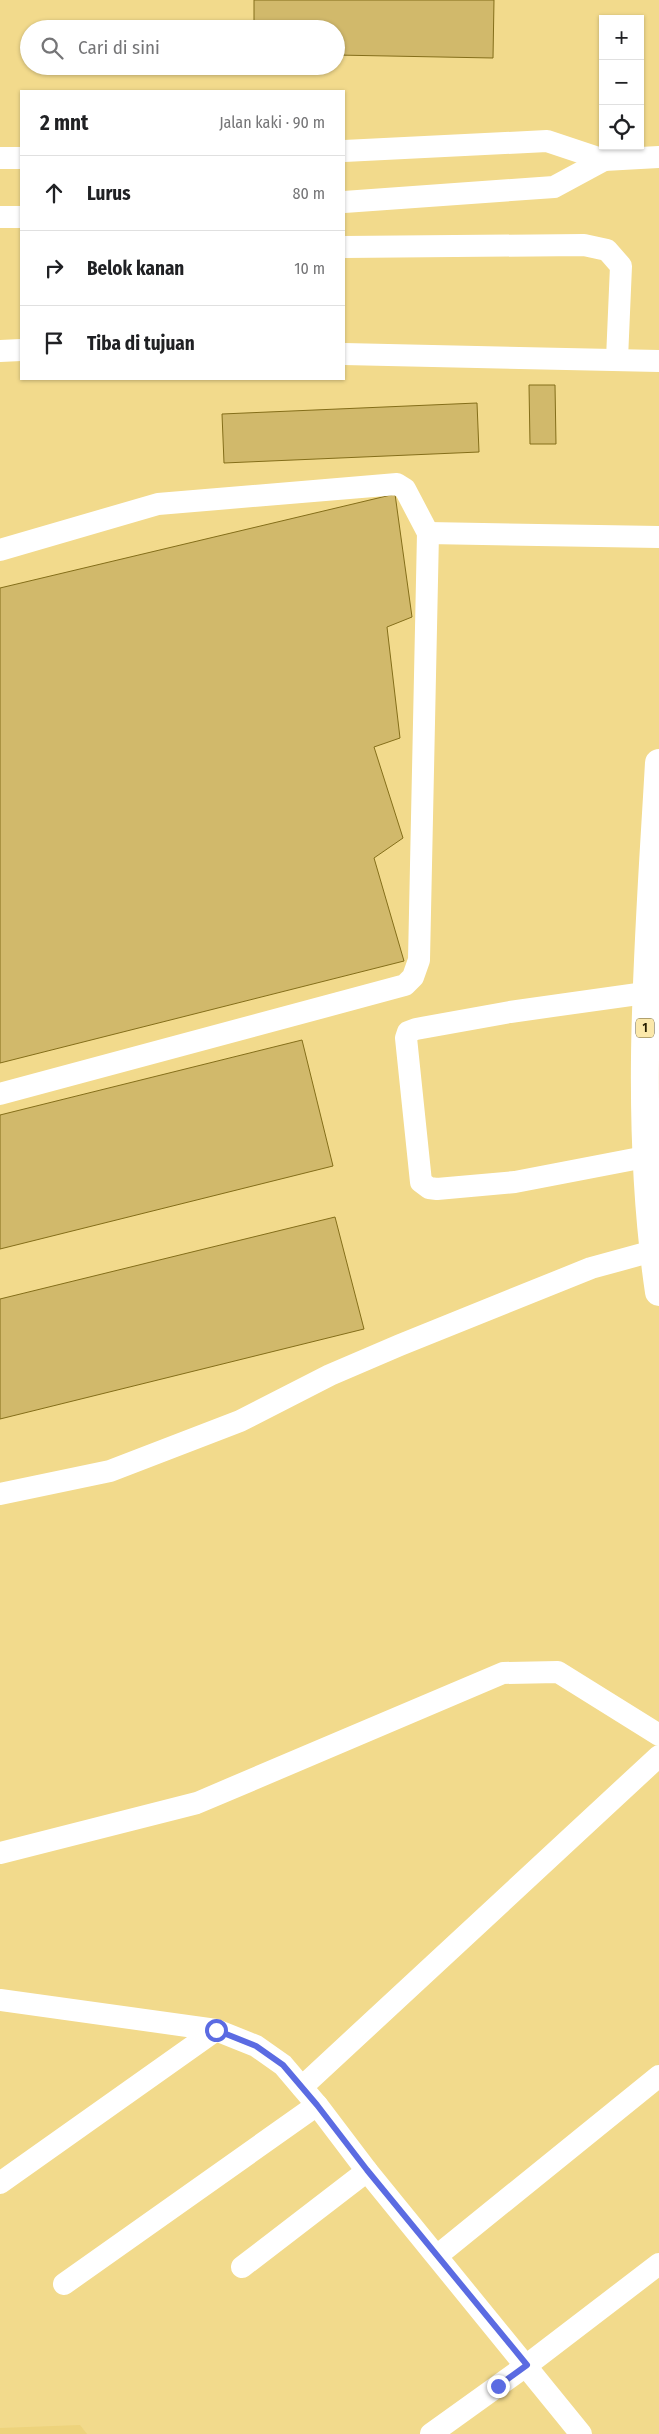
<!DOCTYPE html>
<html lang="id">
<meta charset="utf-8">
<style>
:root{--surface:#fff;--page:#f2f2f2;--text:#202124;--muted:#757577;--line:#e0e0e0}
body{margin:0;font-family:"Fira Sans Condensed",sans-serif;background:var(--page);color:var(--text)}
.controls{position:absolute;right:15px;top:15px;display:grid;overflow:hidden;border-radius:0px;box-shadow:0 1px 4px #0004}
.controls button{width:45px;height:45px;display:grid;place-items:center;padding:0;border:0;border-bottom:1px solid var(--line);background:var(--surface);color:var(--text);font:25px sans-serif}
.stop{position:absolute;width:15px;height:15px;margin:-11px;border:4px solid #5b6be2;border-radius:50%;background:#fff}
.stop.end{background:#5b6be2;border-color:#fff;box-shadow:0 1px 5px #0008}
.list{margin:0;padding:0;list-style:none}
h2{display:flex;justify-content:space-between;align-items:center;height:65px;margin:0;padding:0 20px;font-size:21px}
h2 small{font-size:16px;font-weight:400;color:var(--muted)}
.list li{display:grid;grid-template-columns:32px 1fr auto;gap:15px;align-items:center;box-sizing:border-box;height:75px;padding:0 20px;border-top:1px solid var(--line)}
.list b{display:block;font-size:19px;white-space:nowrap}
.list em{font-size:16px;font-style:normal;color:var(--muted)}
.icon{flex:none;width:28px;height:28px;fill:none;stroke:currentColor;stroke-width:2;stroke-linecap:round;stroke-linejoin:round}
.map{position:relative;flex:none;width:659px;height:2434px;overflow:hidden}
.search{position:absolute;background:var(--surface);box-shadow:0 1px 4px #0004;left:20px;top:20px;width:325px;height:55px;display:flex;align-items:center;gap:12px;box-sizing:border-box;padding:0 18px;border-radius:28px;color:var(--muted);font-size:19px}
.panel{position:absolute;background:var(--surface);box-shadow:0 1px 4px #0004;left:20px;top:90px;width:325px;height:290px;border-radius:0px}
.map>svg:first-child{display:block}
</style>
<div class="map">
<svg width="659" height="2434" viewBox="0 0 659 2434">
<rect width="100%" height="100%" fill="#f2da8c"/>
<!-- built -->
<polygon fill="#edd37c" points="80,2425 87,2434 0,2434 0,2428"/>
<!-- building -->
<g fill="#d1b96b" stroke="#846e1a">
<polygon points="254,0 494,0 493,58 336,55 336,29 254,29"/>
<polygon points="529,385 555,385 556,444 530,444"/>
<polygon points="477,403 479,452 224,463 222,414"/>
<polygon points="395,494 412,617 387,627 400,738 374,747 403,838 374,858 404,961 0,1063 0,588"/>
<polygon points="302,1040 333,1166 0,1249 0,1115"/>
<polygon points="335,1217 364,1329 0,1419 0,1299"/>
</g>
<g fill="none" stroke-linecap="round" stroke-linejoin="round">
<!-- lane -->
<g stroke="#fff" stroke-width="22">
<polyline points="344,151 547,141 604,160 659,157"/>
<polyline points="0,158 21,158"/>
<polyline points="344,202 554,187 604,160"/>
<polyline points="0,217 21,217"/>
<polyline points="344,247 584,245 607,250 621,266 617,359"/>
<polyline points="0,351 21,350"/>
<polyline points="344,354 659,361"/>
<polyline points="0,550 158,504 397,484 405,489 428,533"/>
<polyline points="645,993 510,1012 416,1029 408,1032 406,1038 421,1182 429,1188 437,1189 515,1182 645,1157"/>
<polyline points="0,1094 405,985 413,977 419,960 428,533 659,537"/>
<polyline points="0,1494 110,1471 240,1421 330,1375 400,1345 591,1268 653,1251"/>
<polyline points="0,1853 197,1803 503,1673 558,1672 659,1735"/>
<polyline points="0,2000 216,2030 256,2046 283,2065 317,2105 367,2171 581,2434"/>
<polyline points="302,2087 659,1756"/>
<polyline points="0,2183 216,2030"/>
<polyline points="438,2255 659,2076"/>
<polyline points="242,2267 367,2171"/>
<polyline points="64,2284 317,2105"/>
<polyline points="431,2434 527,2365 659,2264"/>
</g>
<!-- highway -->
<path stroke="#fff" stroke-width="28" d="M 659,763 C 649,939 633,1116 659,1292"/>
</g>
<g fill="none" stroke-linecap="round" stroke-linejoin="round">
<!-- route -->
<polyline stroke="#5b6be2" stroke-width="6" points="216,2030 256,2046 283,2065 317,2105 367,2170 527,2365 498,2386"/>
</g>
<g text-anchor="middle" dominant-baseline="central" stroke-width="4" stroke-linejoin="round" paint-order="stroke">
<!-- shield labels -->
<rect fill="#fbe8aa" stroke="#675b33" stroke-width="1" x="636" y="1018.5" width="18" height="19" rx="4"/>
<g font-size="12" font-weight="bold" fill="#281f00">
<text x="645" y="1028">1</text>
</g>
</g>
</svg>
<div class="controls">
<button>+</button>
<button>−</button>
<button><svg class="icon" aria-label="locate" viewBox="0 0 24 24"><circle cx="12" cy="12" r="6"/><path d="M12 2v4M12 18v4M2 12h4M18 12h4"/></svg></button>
</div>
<div class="stop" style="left:216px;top:2030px"></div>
<div class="stop end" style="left:498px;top:2386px"></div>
<div class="search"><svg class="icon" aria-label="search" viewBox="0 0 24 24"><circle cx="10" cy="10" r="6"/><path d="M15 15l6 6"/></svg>Cari di sini</div>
<section class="panel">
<h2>2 mnt<small>Jalan kaki · 90 m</small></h2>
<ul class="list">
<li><svg class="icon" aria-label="ahead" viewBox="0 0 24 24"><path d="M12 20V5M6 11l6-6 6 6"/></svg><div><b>Lurus</b></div><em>80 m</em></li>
<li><svg class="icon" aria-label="right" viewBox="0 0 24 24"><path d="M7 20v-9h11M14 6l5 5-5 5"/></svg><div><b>Belok kanan</b></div><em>10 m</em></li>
<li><svg class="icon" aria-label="arrive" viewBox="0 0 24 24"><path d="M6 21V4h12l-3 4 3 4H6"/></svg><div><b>Tiba di tujuan</b></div></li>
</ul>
</section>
</div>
